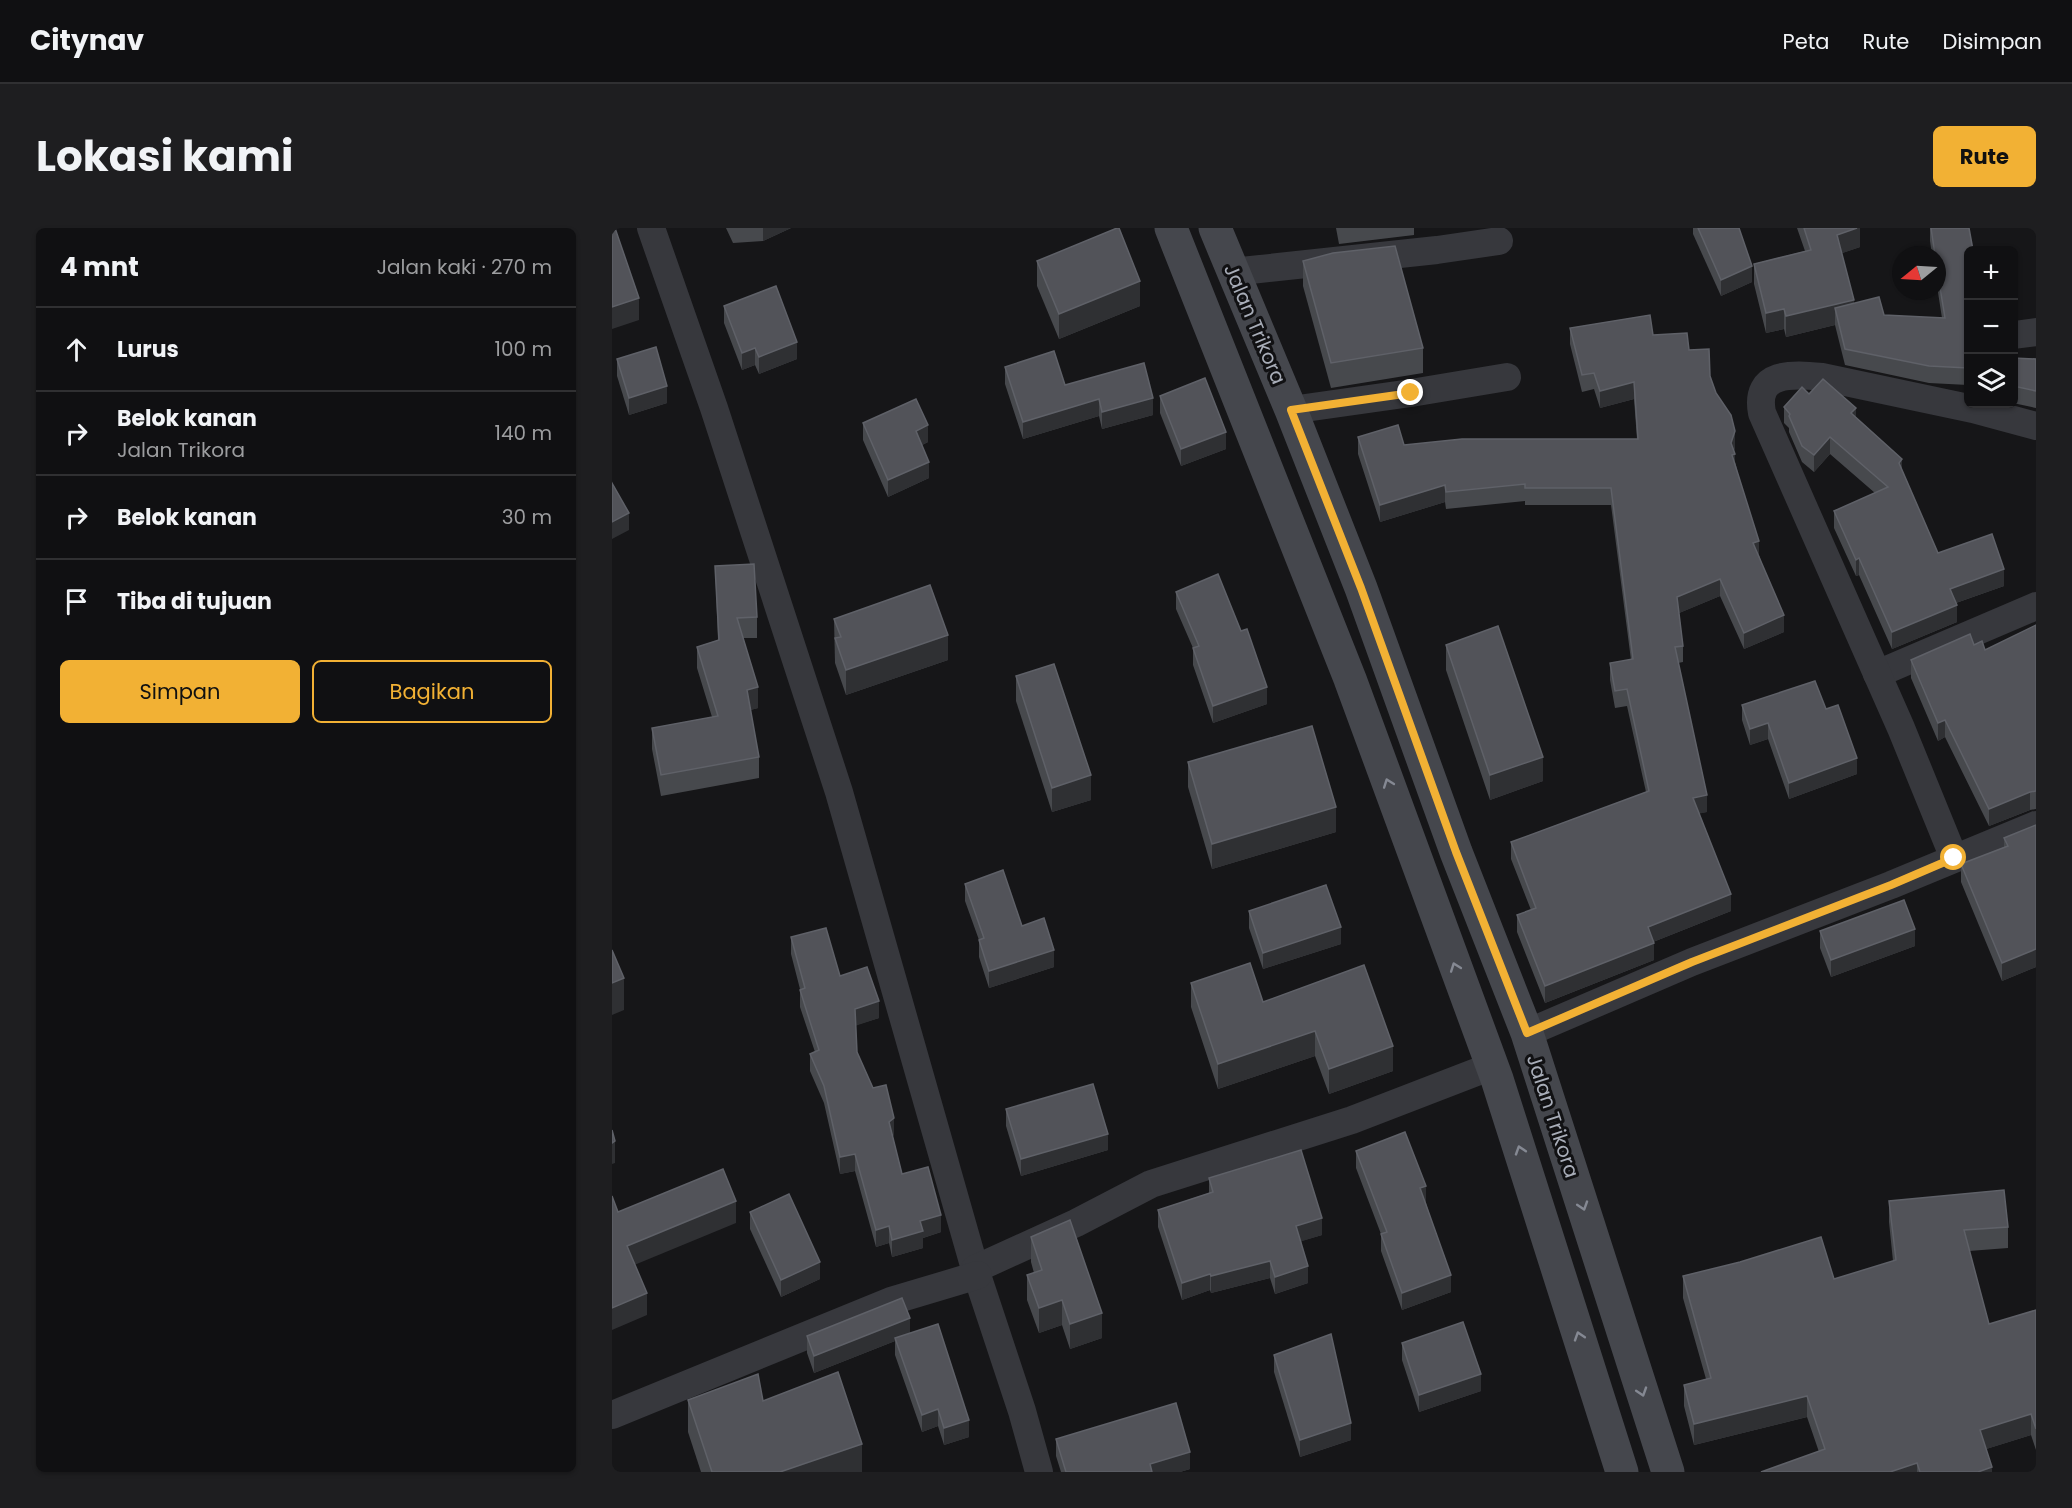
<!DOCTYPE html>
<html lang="id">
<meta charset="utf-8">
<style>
:root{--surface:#101012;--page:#1e1e20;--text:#f1f3f6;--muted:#9c9d9f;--line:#303032;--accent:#f2b134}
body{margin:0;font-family:Poppins,sans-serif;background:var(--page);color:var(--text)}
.controls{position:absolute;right:18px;top:18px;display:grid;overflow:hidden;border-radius:9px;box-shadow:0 2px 4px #0004}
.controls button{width:54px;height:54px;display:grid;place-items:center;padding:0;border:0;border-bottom:2px solid var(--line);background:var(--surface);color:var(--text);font:30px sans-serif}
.compass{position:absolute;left:1280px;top:18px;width:54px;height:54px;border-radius:50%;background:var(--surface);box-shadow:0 2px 4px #0004;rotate:252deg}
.stop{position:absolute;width:18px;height:18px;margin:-14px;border:4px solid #f2b134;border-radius:50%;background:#fff}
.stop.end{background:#f2b134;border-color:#fff;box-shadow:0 2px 6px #0008}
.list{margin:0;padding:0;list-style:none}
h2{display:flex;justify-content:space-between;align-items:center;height:78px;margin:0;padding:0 24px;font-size:26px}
h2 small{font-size:20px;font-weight:400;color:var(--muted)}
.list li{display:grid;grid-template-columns:39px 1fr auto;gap:18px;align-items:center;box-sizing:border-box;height:84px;padding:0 24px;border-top:2px solid var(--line)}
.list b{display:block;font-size:22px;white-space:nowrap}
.list p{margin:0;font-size:20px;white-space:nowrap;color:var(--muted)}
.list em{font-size:20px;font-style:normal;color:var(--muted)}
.actions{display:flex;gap:12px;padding:18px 24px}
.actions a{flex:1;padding:14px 0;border:2px solid var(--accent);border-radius:9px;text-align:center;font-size:21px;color:var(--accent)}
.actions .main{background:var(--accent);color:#111}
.icon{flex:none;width:33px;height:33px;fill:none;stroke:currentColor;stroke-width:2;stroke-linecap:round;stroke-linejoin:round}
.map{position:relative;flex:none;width:1424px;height:1244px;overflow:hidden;border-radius:9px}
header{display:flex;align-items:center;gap:36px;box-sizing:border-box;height:84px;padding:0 30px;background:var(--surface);border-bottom:2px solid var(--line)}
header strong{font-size:28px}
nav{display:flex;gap:33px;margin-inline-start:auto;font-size:21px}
.intro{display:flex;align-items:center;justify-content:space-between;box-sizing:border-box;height:144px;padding:0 36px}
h1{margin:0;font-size:42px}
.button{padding:15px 27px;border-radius:9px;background:var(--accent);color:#111;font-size:21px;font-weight:700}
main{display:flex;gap:36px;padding:0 36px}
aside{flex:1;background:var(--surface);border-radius:9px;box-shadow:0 2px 4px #0004}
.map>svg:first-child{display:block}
</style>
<header>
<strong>Citynav</strong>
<nav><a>Peta</a><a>Rute</a><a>Disimpan</a></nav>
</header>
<div class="intro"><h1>Lokasi kami</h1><a class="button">Rute</a></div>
<main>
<aside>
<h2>4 mnt<small>Jalan kaki · 270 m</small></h2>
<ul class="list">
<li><svg class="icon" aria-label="ahead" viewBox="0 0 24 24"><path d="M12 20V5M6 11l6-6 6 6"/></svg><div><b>Lurus</b></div><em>100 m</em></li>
<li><svg class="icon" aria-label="right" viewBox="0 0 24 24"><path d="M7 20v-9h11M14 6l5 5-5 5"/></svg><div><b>Belok kanan</b><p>Jalan Trikora</p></div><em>140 m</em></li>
<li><svg class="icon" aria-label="right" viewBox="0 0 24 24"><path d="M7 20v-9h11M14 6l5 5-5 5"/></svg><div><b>Belok kanan</b></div><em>30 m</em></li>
<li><svg class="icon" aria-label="arrive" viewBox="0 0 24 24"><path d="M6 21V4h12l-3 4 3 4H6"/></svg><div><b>Tiba di tujuan</b></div></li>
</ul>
<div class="actions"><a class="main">Simpan</a><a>Bagikan</a></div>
</aside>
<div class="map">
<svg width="1424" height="1244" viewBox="0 0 1424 1244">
<rect width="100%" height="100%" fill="#161618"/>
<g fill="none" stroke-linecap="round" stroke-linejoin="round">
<!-- street -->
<g stroke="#37383d" stroke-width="28">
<polyline points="39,0 102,180 227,564 363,1041 410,1183 427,1244"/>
<polyline points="620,44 825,22 887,13"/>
<polyline points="1402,107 1424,104"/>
<polyline points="679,182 799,165 895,149"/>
<polyline points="1265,446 1424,378"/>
<path d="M 1342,630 L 1289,500 L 1150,185 C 1142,143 1181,146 1210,149 L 1361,181 L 1424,198"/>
<polyline points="915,805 1080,734 1279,657 1424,597"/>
<polyline points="363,1041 464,995 539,956 740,892 880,838"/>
<polyline points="0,1187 279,1073 366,1047"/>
</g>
<!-- secondary -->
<g stroke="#45474d" stroke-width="33">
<polyline points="559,0 738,451 885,851 1010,1244"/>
<polyline points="603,0 679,182 749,360 844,624 915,805 1056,1244"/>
</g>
</g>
<!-- wall -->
<g fill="#47494d">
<polygon points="114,0 179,0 151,13 121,15"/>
<polygon points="724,0 802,0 802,7 727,16"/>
<polygon points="1081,0 1127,0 1140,54 1109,68 1081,6"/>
<polygon points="1185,0 1248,0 1248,19 1230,25 1242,76 1272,87 1330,90 1325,58 1325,27 1320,27 1318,13 1318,0 1357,0 1356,22 1356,157 1317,155 1233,137 1223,97 1174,109 1172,101 1154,105 1142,56 1142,36 1193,23"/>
<polygon points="425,33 528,78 447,111 425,58"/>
<polygon points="691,33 811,120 811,145 719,160 691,58"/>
<polygon points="112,78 185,131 147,146 143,137 130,142 112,95"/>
<polygon points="958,100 1041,107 1077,122 1098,148 1123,219 1122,223 1123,234 1147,327 1172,404 1132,421 1108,368 1067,385 1071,418 1071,434 1066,435 1095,584 1087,585 1119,683 1041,714 1042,732 933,775 905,704 905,687 919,682 899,631 899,614 1034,564 1015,478 1003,480 998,452 998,435 1019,432 999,277 913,277 913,273 834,281 833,274 768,294 746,226 746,209 792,217 1025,211 1022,171 988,180 982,161 970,164 958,116"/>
<polygon points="1401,130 1424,131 1424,180 1401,175"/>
<polygon points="5,131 55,175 17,187 5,148"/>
<polygon points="393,139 453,157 541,187 490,201 487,188 411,211 393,156"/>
<polygon points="1197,166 1244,190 1290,242 1326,325 1392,358 1344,375 1345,394 1280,421 1247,347 1244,348 1222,300 1222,283 1263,265 1218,226 1202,244 1190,234 1177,204 1177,200 1172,195 1172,179"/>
<polygon points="548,168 614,221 569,238 548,185"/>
<polygon points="251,195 316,214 310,217 317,250 276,269 251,212"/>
<polygon points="103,338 145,389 145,410 131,410 146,480 138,482 147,529 147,550 49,568 40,521 40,500 100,489 85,440 85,419 106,412"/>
<polygon points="564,364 655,476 601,495 581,437 581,420 564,381"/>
<polygon points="222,391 336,432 234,467 223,435"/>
<polygon points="1424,397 1424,581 1418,582 1377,598 1333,509 1326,513 1299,450 1299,432 1362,417 1373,422"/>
<polygon points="834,417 931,553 878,572 834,442"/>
<polygon points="404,448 479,572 440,584 404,473"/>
<polygon points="1130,477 1214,481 1245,546 1177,571 1156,511 1138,517 1130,492"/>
<polygon points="576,534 724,604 600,641 576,559"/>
<polygon points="1424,597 1424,739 1390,753 1349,654 1349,636 1392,619 1392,610"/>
<polygon points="353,656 410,698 442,739 377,760 367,729 367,712 353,673"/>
<polygon points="637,683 729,716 651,741 637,700"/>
<polygon points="1208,703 1303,718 1219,749 1208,720"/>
<polygon points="179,709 228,748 267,790 244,797 245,824 282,907 280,908 290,946 329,1004 311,1010 311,1020 280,1029 277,1015 264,1019 243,943 228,946 212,875 198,843 198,826 203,824 188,779 188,761 179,726"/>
<polygon points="579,755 651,774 781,843 717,866 703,828 606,861 579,779"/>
<polygon points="394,881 496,922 409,948 394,898"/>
<polygon points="744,923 814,975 839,1064 790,1082 769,1023 769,1006 744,940"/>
<polygon points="597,950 710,1007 689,1013 696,1055 663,1066 658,1050 599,1065 598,1062 570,1072 546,999 546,982 597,965"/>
<polygon points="1277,973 1396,999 1396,1020 1357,1023 1377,1096 1424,1082 1424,1222 1419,1207 1374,1221 1380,1244 1149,1244 1207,1224 1195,1189 1082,1217 1072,1178 1072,1157 1094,1151 1071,1070 1071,1048 1222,1051 1281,1033 1277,994"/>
<polygon points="138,984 208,1051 169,1069 138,1001"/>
<polygon points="419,1009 490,1110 458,1121 450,1097 427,1105 415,1072 415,1047 422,1045 419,1034"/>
<polygon points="298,1105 357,1209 332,1217 326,1198 310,1204 283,1127 283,1113 202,1145 195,1125 195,1108"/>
<polygon points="790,1115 869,1163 807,1184 790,1132"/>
<polygon points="662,1127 739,1212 688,1229 662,1144"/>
<polygon points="76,1172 151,1173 250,1244 89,1244 76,1204"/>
<polygon points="444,1211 578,1241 568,1244 449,1244 444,1228"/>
</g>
<!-- shaded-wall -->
<g fill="#2f3033">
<polygon points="151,0 179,0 151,13"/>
<polygon points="1245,0 1248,0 1248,19 1225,27 1225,7"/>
<polygon points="1140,38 1140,54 1109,68 1109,52"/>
<polygon points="528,53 528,78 447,111 447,86"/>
<polygon points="27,70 27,92 0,101 0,79"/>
<polygon points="1242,72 1242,92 1223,80 1223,97 1174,109 1174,88"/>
<polygon points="1172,81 1172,101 1154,105 1154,85"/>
<polygon points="185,114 185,131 147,146 147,129"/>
<polygon points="143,120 143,137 130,142 130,125"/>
<polygon points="1022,154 1022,171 988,180 988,163"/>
<polygon points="55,158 55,175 17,187 17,170"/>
<polygon points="541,170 541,187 490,201 490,184"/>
<polygon points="487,171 487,188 411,211 411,194"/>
<polygon points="1244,180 1244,196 1239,185"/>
<polygon points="316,197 316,214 304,220 304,203"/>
<polygon points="1123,203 1123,219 1121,226 1123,226 1123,242 1119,215"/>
<polygon points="614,204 614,221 569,238 569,221"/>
<polygon points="1218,209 1218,226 1202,244 1202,227"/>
<polygon points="1290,231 1290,247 1287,235"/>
<polygon points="317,234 317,250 276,269 276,252"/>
<polygon points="833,257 833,274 768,294 768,277"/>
<polygon points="17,285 17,302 0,311 0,294"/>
<polygon points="1147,313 1147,330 1141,315"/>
<polygon points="1247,330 1247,347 1244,348 1244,332"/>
<polygon points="1392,341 1392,358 1338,377 1338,361"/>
<polygon points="1108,351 1108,368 1065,386 1065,369"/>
<polygon points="1345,377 1345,394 1280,421 1280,404"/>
<polygon points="1172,387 1172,404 1132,421 1132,405"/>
<polygon points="336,407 336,432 234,467 234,442"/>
<polygon points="146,459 146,480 135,483 135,462"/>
<polygon points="655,459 655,476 601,495 601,478"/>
<polygon points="1333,492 1333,509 1326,513 1326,495"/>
<polygon points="1156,495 1156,511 1138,517 1138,501"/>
<polygon points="931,529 931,553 878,572 878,547"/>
<polygon points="1245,530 1245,546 1177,571 1177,555"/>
<polygon points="479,547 479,572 440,584 440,560"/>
<polygon points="1418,564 1418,582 1377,598 1377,581"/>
<polygon points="1095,567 1095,584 1081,587 1081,570"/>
<polygon points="724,579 724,604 600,641 600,616"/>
<polygon points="1119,666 1119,683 1036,716 1036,699"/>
<polygon points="729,699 729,716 651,741 651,725"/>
<polygon points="1303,701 1303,718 1219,749 1219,732"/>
<polygon points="1042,715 1042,732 933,775 933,758"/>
<polygon points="1424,721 1424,739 1390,753 1390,735"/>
<polygon points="442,722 442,739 377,760 377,743"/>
<polygon points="12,750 12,782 0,787 0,755"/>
<polygon points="267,773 267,790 243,798 243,781"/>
<polygon points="703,803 703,828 606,861 606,836"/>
<polygon points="781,818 781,843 717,866 717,841"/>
<polygon points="282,890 282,907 277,911 277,894"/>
<polygon points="496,906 496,922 409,948 409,931"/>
<polygon points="3,913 3,935 0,936 0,915"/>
<polygon points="243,926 243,943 228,946 228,929"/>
<polygon points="814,958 814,975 808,977 808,960"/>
<polygon points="124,973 124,995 15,1040 15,1018"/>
<polygon points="329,987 329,1004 311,1010 311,1020 280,1029 280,1012 308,993"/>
<polygon points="710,990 710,1007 684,1015 684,998"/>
<polygon points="277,998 277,1015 264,1019 264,1002"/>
<polygon points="658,1033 658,1050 599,1065 599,1048"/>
<polygon points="208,1034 208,1051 169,1069 169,1052"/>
<polygon points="696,1038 696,1055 663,1066 663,1049"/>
<polygon points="598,1046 598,1062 570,1072 570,1055"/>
<polygon points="839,1047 839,1064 790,1082 790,1065"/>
<polygon points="35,1065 35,1087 0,1102 0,1080"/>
<polygon points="450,1072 450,1097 427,1105 427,1080"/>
<polygon points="490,1085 490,1110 458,1121 458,1096"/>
<polygon points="298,1090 298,1107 283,1110 283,1113 202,1145 202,1128"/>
<polygon points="869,1146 869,1163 807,1184 807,1167"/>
<polygon points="1195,1168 1195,1189 1082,1217 1082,1196"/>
<polygon points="326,1181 326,1198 310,1204 310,1187"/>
<polygon points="1419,1186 1419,1207 1368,1223 1368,1202"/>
<polygon points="357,1192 357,1209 332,1217 332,1200"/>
<polygon points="739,1195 739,1212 688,1229 688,1212"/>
<polygon points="250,1216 250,1244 168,1244"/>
<polygon points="578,1224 578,1241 568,1244 538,1244 538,1236"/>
<polygon points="1305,1235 1305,1244 1278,1244"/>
<polygon points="1380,1239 1380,1244 1366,1244"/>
</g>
<!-- building -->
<g fill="#525359" stroke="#5f6168" stroke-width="1.5">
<polygon points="0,0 3,0 27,70 0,79"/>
<polygon points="505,0 507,0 528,53 447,86 425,33"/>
<polygon points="1086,0 1127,0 1140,38 1109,52"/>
<polygon points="1192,0 1245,0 1225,7 1242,72 1174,88 1172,81 1154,85 1142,36 1199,22"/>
<polygon points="1319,0 1357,0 1361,22 1356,22 1356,140 1317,138 1233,121 1223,80 1267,69 1272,87 1333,90 1325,41 1325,27 1323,27"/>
<polygon points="783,18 811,120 719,135 691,33 721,25"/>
<polygon points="164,58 185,114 147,129 143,120 130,125 112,78"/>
<polygon points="1038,87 1041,107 1075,105 1077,122 1097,121 1098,148 1104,165 1119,187 1123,203 1119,215 1123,226 1120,227 1147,313 1141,315 1172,387 1132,405 1108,351 1065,369 1071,418 1063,419 1095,567 1081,570 1119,666 1036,699 1042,715 933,758 905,687 924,680 899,614 1037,563 1015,461 1003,463 998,435 1021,431 999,260 913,260 913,256 834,264 833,257 768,277 746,209 786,197 792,217 850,211 1026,211 1022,154 988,163 982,145 970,147 958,100"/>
<polygon points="44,119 55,158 17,170 5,131"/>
<polygon points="442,123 453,157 532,135 541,170 490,184 487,171 411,194 393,139"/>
<polygon points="1401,130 1424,131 1424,163 1401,158"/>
<polygon points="593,150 614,204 569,221 548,168"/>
<polygon points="1211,151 1244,180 1239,185 1290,231 1287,235 1326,325 1380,306 1392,341 1338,361 1345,377 1280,404 1247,330 1244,332 1222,283 1276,259 1218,209 1202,227 1190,218 1177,188 1178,186 1172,179 1190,159 1197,166"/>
<polygon points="304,171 316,197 304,203 317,234 276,252 251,195"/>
<polygon points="0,255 17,285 0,294"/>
<polygon points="142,336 145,389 125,390 146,459 135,462 147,529 49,547 40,500 106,488 85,419 107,412 103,338"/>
<polygon points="606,346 629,403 635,401 655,459 601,478 581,420 587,418 564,364"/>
<polygon points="318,357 336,407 234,442 223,410 229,409 222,391"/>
<polygon points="1424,397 1424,563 1418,564 1377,581 1333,492 1326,495 1299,432 1358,406 1362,417 1370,413 1373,422"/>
<polygon points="886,398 931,529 878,547 834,417"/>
<polygon points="442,436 479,547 440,560 404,448"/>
<polygon points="1203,453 1214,481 1226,477 1245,530 1177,555 1156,495 1138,501 1130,477"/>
<polygon points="700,498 724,579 600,616 576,534"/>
<polygon points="1424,597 1424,721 1390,735 1349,636 1396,618 1392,610"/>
<polygon points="391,642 410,698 432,690 442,722 377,743 367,712 372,710 353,656"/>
<polygon points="714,657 729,699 651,725 637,683"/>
<polygon points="1292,672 1303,701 1219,732 1208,703"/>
<polygon points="214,700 228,748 255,739 267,773 243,781 245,824 261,860 274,857 282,890 277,894 290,946 316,939 329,987 308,993 311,1003 280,1012 277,998 264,1002 243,926 228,929 212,858 198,826 207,822 188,762 193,760 179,709"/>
<polygon points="0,722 12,750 0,755"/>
<polygon points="638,735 651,774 752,737 781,818 717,841 703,803 606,836 579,755"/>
<polygon points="481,856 496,906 409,931 394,881"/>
<polygon points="0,902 3,913 0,915"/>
<polygon points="793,904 814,958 808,960 839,1047 790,1065 769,1006 775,1004 744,923"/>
<polygon points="689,922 710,990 684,998 696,1038 663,1049 658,1033 599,1048 598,1046 570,1055 546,982 601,964 597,950"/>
<polygon points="111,941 124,973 15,1018 35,1065 0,1080 0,968 6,984"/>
<polygon points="1392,962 1396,999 1352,1002 1377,1096 1424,1082 1424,1201 1419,1186 1368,1202 1380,1239 1366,1244 1308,1244 1305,1235 1278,1244 1149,1244 1213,1221 1195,1168 1082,1196 1072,1157 1099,1150 1071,1048 1128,1034 1209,1009 1222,1051 1284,1032 1277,973"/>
<polygon points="177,966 208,1034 169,1052 138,984"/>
<polygon points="458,992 490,1085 458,1096 450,1072 427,1080 415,1047 430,1042 419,1009"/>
<polygon points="290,1070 298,1090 202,1128 195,1108"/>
<polygon points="851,1094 869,1146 807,1167 790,1115"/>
<polygon points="326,1096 357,1192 332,1200 326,1181 310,1187 283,1110"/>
<polygon points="719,1106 739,1195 688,1212 662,1127"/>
<polygon points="226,1144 250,1216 168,1244 100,1244 76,1172 146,1146 151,1173"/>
<polygon points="564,1175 578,1224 538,1236 540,1244 454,1244 444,1211"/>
</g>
<!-- one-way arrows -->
<defs><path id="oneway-chevron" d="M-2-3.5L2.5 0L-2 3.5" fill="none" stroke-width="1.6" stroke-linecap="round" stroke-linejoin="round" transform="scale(1.5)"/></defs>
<g stroke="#858993">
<use href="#oneway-chevron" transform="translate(776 555) rotate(-110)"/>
<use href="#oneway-chevron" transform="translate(843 739) rotate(-110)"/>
<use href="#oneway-chevron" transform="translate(908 922) rotate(-108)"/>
<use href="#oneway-chevron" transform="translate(971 978) rotate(72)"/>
<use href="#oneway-chevron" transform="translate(967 1108) rotate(-108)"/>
<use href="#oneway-chevron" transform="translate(1030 1164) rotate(72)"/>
</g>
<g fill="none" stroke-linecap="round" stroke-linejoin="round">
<!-- route -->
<polyline stroke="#f2b134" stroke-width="8" points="799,165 679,182 749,360 844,624 915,805 1080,734 1279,657 1342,630"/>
</g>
<g text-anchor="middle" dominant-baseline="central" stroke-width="6" stroke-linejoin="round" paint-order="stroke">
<!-- street labels -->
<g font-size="20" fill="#a8adb8" stroke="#111113">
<text transform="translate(643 96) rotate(67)">Jalan Trikora</text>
<text transform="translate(941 888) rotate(72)">Jalan Trikora</text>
</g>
</g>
</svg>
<div class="controls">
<button>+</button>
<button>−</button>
<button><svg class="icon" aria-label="layers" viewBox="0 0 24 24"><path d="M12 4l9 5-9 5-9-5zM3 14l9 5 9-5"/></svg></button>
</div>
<svg class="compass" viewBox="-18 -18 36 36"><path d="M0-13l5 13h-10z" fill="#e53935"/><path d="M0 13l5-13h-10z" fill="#9c9d9f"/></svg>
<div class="stop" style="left:1342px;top:630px"></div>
<div class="stop end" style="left:799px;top:165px"></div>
</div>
</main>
